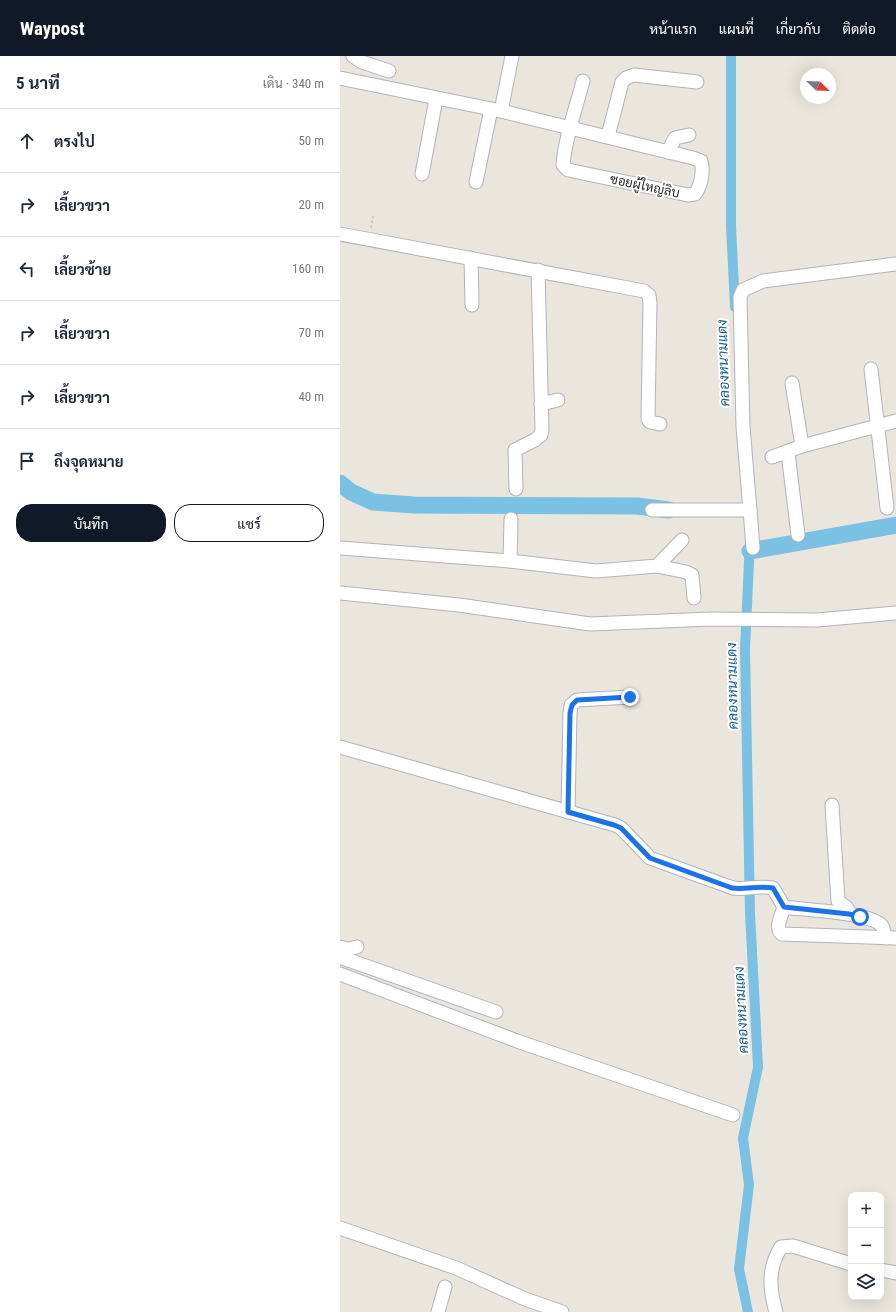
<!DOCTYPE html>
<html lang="th">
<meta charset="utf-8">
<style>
:root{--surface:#fff;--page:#f6f6f7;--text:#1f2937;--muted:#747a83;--line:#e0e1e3;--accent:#111827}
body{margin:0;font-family:"Roboto Condensed",Sarabun,sans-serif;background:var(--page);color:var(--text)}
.controls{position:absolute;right:12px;bottom:12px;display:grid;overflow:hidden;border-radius:8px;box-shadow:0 4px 16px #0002}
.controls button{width:36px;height:36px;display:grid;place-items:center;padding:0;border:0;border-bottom:1px solid var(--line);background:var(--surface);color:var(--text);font:20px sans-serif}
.compass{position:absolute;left:460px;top:12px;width:36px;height:36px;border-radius:50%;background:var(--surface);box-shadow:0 4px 16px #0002;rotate:113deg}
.stop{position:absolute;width:12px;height:12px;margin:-9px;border:3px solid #1a73e8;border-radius:50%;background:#fff}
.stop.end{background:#1a73e8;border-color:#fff;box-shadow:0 1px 4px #0008}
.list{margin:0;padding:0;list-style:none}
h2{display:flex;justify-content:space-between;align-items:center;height:52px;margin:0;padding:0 16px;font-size:17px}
h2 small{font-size:13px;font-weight:400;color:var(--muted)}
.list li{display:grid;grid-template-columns:26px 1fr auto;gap:12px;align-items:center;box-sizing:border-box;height:64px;padding:0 16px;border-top:1px solid var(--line)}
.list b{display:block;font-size:15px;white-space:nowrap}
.list em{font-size:13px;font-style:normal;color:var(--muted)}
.actions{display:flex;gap:8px;padding:12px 16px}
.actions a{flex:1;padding:9px 0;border:1px solid var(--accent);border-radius:16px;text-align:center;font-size:14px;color:var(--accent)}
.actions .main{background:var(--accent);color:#fff}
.icon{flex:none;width:22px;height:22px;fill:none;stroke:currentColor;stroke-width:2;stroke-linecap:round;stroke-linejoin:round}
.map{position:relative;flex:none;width:556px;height:1256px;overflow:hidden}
header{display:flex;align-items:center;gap:24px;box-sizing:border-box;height:56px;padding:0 20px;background:var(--accent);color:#fff}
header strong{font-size:19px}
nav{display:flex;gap:22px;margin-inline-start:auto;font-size:14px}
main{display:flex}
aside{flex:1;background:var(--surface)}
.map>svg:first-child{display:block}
</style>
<header>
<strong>Waypost</strong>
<nav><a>หน้าแรก</a><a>แผนที่</a><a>เกี่ยวกับ</a><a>ติดต่อ</a></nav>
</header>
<main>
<aside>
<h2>5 นาที<small>เดิน · 340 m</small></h2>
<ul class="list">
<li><svg class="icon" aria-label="ahead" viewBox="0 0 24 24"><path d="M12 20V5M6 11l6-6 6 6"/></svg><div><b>ตรงไป</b></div><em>50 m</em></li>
<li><svg class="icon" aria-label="right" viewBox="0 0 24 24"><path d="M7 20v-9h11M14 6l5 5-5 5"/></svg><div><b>เลี้ยวขวา</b></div><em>20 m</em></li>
<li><svg class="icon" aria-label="left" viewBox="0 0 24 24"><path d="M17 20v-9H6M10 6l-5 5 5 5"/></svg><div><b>เลี้ยวซ้าย</b></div><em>160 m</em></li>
<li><svg class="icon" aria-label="right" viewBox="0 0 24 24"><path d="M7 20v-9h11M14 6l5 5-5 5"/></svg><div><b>เลี้ยวขวา</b></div><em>70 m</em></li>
<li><svg class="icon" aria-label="right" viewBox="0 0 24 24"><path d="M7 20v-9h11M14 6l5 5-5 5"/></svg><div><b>เลี้ยวขวา</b></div><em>40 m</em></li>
<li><svg class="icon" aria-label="arrive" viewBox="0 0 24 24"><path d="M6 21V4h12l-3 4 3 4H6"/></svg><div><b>ถึงจุดหมาย</b></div></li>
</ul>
<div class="actions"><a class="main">บันทึก</a><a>แชร์</a></div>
</aside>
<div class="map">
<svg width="556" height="1256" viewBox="0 0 556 1256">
<rect width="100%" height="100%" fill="#ebe6dd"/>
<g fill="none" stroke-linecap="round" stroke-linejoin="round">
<!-- canal -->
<g stroke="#7ac1e3" stroke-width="10">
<polyline points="391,0 391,170 395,251"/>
<polyline points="408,1256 399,1213 409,1129 403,1082 418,1011 410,857 405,593 410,484"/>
</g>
<!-- river -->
<g stroke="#7ac1e3" stroke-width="17">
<polyline points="0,427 11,436 33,446 74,449 297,450 329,454"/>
<polyline points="410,495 556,469"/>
</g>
<!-- minor casing -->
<g stroke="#b1b3bc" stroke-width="15">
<g id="minor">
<polyline points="13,0 22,6 49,15"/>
<path d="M 0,22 L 161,55 L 353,102 L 361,105 C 364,115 361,130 355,138 L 348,139 L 228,114 L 223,109 C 225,81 236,53 243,25"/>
<polyline points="161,55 172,0"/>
<polyline points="268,80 282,26 286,22 294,19 357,26"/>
<polyline points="328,96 335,82 349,79"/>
<polyline points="82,118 96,43"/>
<polyline points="136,126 151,53"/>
<polyline points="0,178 304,235 309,239 310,247 308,363 310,366 320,368"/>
<polyline points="131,202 132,249"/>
<polyline points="531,313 547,452"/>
<polyline points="452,327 462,390"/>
<polyline points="201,348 218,344"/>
<polyline points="448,397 458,479"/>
<polyline points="432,401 462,390 556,365"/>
<polyline points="176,433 175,394 195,384 201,379 202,373 198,214"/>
<polyline points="312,454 410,454 403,371 400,241 403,234 423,225 556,208"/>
<polyline points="410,454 413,492"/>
<polyline points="0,492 170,505 256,515 317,510 342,484"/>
<polyline points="170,505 171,463"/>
<polyline points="317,510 346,516 352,519 354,542"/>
<polyline points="0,537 119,549 250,568 371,563 477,564 556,557"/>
<path d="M 0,691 L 275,769 L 281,772 L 310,802 L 393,832 C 406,834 419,829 433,832 L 444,851 C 464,854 531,856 542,870 C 544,873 544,879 546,882"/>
<polyline points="492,749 498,845 507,852 509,858"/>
<polyline points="228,756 230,657 231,649 237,644 290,641"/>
<path d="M 444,851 C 442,859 434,872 442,878 L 556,882"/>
<polyline points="0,891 8,893 17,891"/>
<polyline points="0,901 156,956"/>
<polyline points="0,918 177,985 393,1059"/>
<polyline points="0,1172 116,1212 185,1243 222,1256"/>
<polyline points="541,1214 556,1217"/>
<polyline points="98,1256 105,1231"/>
<path d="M 436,1256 C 429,1232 428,1212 441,1191 L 453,1190 L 511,1208"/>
</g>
</g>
<!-- path -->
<polyline stroke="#c3c3c3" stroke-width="1.5" stroke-dasharray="3 2" stroke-linecap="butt" points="31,172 33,160"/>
<!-- minor -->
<use href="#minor" stroke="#fff" stroke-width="13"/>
</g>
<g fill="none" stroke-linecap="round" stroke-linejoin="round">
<!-- route -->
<path stroke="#1a73e8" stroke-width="5" d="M 290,641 L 237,644 L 232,649 L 230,657 L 228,756 L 274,769 L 281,772 L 310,802 L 392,832 C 406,834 419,829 433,832 L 444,851 L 509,858 L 520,861"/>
</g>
<g text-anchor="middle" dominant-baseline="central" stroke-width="4" stroke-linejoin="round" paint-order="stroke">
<!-- street labels -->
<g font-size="13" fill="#2a2a2a" stroke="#fff">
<text transform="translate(305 130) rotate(12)">ซอยผู้ใหญ่ลิบ</text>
</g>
<!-- water labels -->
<g font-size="14" font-style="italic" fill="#1a608e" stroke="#fff">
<text transform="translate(383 307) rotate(-92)">คลองหนามแดง</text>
<text transform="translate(392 630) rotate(-91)">คลองหนามแดง</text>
<text transform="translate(401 954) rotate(-93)">คลองหนามแดง</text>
</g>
</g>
</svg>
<div class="controls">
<button>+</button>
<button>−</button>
<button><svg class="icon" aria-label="layers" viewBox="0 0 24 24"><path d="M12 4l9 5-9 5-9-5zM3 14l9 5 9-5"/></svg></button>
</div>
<svg class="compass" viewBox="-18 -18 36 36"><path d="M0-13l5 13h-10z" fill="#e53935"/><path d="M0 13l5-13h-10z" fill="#747a83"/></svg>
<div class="stop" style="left:520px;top:861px"></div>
<div class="stop end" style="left:290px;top:641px"></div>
</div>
</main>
